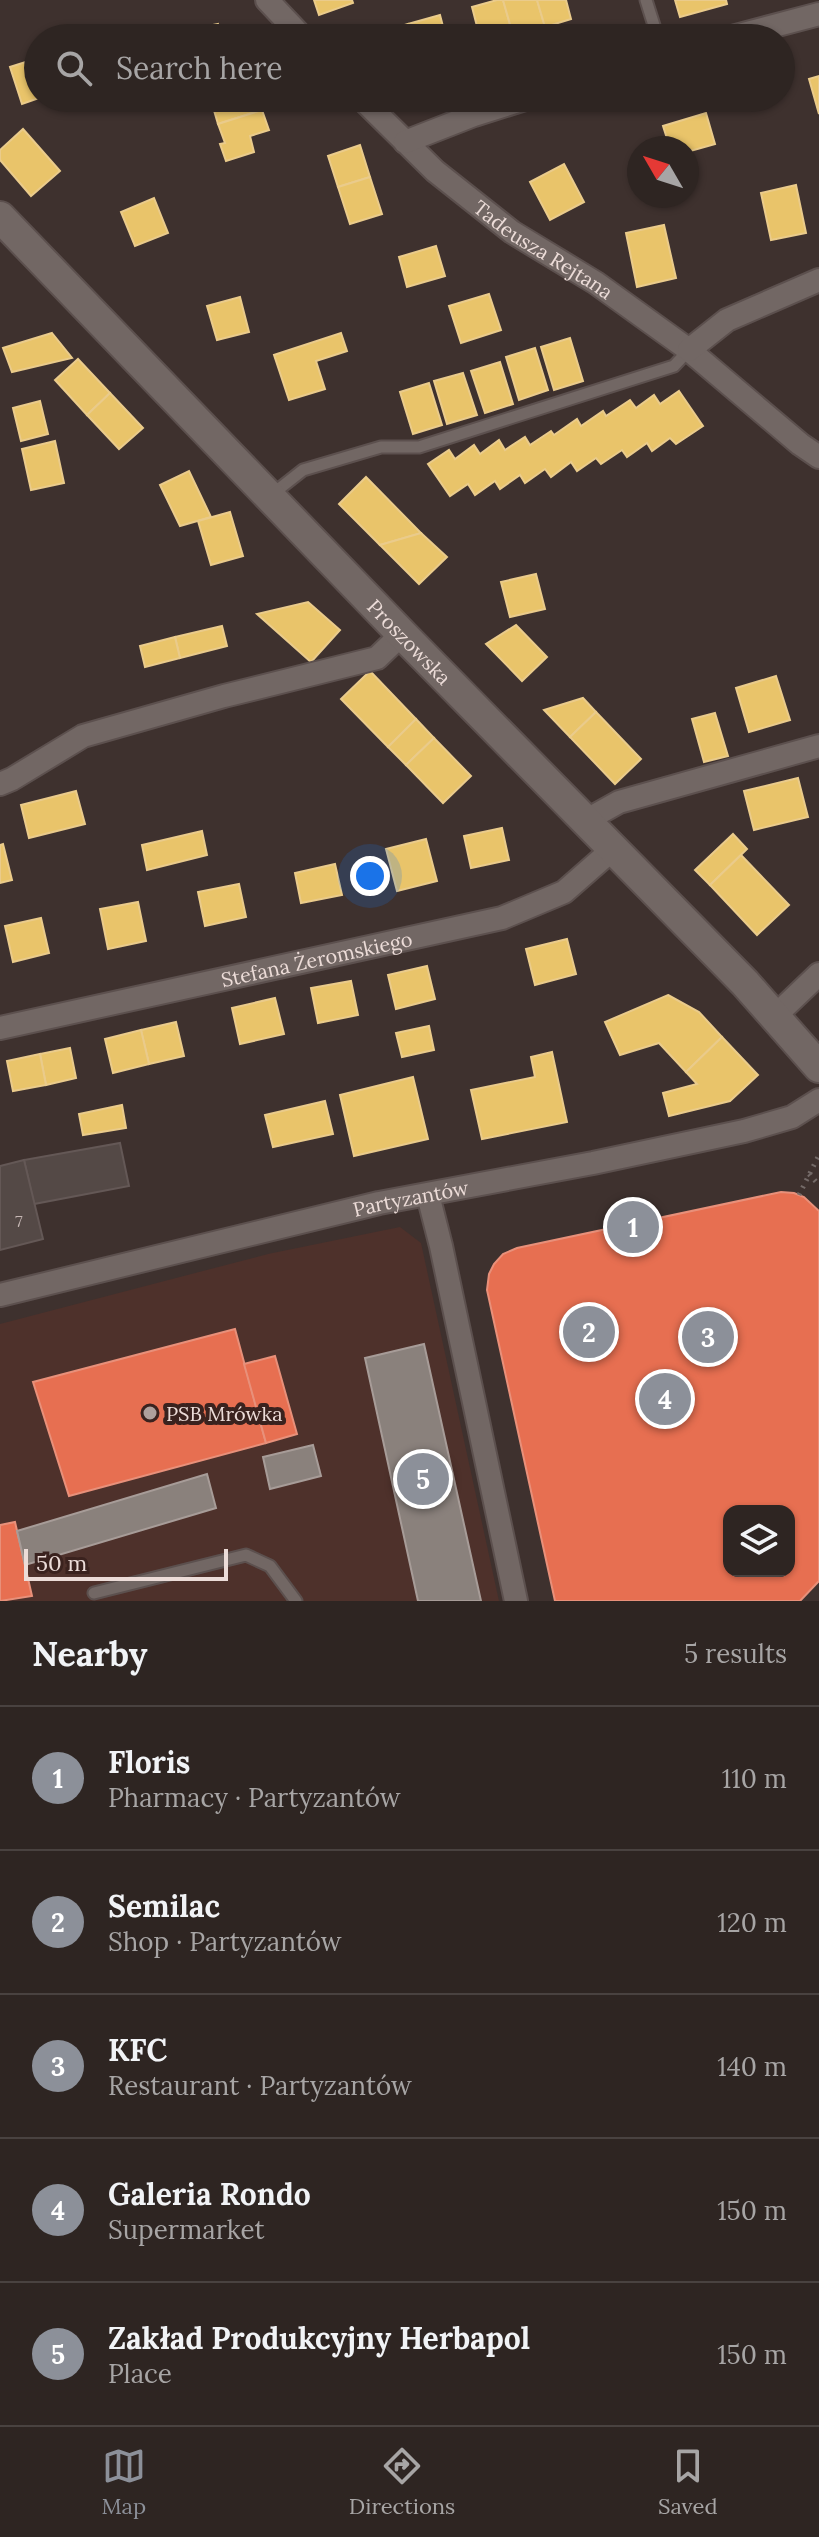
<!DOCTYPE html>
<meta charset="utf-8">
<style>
:root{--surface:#2e2522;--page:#3a312f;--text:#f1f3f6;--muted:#a7a5a5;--line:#494240;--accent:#8c9099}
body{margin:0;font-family:Lora,serif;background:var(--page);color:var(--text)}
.controls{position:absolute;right:24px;bottom:24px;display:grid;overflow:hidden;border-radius:16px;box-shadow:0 2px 6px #0004}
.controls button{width:72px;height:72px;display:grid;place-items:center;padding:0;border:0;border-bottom:2px solid var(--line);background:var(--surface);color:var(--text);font:40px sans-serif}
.compass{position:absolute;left:627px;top:136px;width:72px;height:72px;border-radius:50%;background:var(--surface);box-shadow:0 2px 6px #0004;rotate:309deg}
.scale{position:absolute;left:24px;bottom:20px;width:204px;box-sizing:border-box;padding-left:8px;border:4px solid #ecdcd8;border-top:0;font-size:22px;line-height:28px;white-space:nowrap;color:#ecdcd8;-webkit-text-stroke:6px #3a221e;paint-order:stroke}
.you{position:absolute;left:370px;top:876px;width:28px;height:28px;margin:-20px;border:6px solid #fff;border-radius:50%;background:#1a73e8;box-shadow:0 0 0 12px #1a73e833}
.badge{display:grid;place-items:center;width:52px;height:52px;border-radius:50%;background:var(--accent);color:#fff;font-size:26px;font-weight:700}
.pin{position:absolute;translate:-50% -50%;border:4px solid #fff;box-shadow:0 2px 8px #0006}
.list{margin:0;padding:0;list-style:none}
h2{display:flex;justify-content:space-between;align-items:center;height:104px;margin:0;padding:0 32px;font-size:34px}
h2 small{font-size:26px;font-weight:400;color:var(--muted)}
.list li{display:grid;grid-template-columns:52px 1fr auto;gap:24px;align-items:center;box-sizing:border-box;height:144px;padding:0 32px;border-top:2px solid var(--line)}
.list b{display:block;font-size:30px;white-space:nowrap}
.list p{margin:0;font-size:26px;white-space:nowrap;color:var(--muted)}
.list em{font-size:26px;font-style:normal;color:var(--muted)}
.icon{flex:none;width:44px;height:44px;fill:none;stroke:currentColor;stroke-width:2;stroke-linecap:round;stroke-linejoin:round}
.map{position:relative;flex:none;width:819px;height:1601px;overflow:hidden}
.search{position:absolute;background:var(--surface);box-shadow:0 2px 6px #0004;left:24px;right:24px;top:24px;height:88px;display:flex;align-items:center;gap:20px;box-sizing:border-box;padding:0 28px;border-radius:44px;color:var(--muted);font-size:30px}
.sheet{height:824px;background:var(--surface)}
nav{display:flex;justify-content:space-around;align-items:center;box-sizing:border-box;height:112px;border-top:2px solid var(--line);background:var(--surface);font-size:22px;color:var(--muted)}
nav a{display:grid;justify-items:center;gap:4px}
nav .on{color:var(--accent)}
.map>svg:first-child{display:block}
</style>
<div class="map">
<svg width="819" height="1601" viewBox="0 0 819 1601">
<rect width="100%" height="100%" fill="#3e312e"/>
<!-- built -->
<polygon fill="#4e312b" points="400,1227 421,1243 499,1601 0,1601 0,1324 268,1254"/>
<!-- homes -->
<g fill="#e9c46a" stroke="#eacb8b" stroke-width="2">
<polygon points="314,0 352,0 353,3 319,15"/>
<polygon points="497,0 503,0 514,38 480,38 472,7"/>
<polygon points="503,0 537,0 545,27 513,35"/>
<polygon points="537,0 566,0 571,19 545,27"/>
<polygon points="675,0 726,0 727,4 680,17"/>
<polygon points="440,15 446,38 412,38 408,24"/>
<polygon points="218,24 221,38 184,38 183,31"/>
<polygon points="408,24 412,38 373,38 372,34"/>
<polygon points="38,58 39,98 22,104 10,67"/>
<polygon points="819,76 819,114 809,79"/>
<polygon points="216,98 258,98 262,110 218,124 211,100"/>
<polygon points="262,110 269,130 250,136 254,152 226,161 220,144 225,143 218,124"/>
<polygon points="706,113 715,144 687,152 687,148 670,148 663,126"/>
<polygon points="23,129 60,171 31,196 0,160 0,150"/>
<polygon points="360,145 370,177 338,187 328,156"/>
<polygon points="564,164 584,202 550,220 530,182"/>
<polygon points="370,177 382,214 350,224 338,187"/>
<polygon points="796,185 806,233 771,240 761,193"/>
<polygon points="154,198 168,233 135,246 121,212"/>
<polygon points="664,225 676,278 637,287 626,233"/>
<polygon points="436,246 445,276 407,287 399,257"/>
<polygon points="489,294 501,330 461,343 449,306"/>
<polygon points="240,297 249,332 217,340 207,306"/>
<polygon points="52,333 72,358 12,372 3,348"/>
<polygon points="341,333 347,351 316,361 325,389 289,400 274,355"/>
<polygon points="570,338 583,381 554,390 541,347"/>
<polygon points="535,348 548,390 519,400 506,357"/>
<polygon points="78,359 110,393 87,415 55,380"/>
<polygon points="500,362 513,404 485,413 471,371"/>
<polygon points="463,373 477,415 447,424 434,381"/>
<polygon points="429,383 442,425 413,434 400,392"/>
<polygon points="679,391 703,426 676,444 670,438 652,451 647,443 627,457 622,450 601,464 596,458 577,471 571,462 551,477 545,469 525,483 520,475 500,489 495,481 475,495 468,484 450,496 428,464 449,450 455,459 474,445 480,454 499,440 505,450 525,437 530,445 551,431 554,435 577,419 581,426 603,411 606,416 630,400 636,408 654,395 660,404"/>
<polygon points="110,393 143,428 119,449 87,415"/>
<polygon points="40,401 48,434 21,441 13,408"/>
<polygon points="55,441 64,483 31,490 22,449"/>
<polygon points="189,471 211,517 180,526 160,485"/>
<polygon points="366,477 421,533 380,545 339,504"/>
<polygon points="230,512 243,556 211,565 198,521"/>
<polygon points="421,533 447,557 419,584 380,545"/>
<polygon points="536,574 545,609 510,617 501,582"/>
<polygon points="308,602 340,630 311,662 257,614"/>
<polygon points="516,625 547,657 522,681 486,644"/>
<polygon points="222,626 227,646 180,658 175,637"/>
<polygon points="175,637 180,658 145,667 140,646"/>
<polygon points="370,671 416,719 388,747 341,699"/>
<polygon points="776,676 790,720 749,732 736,688"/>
<polygon points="583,698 596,712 570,737 544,710"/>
<polygon points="596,712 641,759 615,784 570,737"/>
<polygon points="715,713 728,756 704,762 692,719"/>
<polygon points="416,719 434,738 406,765 388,747"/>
<polygon points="434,738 471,776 443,803 406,765"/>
<polygon points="798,778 808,817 754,830 744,791"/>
<polygon points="76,791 85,824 29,838 21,805"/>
<polygon points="502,828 509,860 471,868 464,836"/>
<polygon points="202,831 207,855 147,870 142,845"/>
<polygon points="733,834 747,849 710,885 695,870"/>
<polygon points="426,839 437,881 397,891 386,849"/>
<polygon points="3,844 12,880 0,883 0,845"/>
<polygon points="741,855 789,905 757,935 710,885"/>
<polygon points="335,864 342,895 301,903 295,873"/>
<polygon points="239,884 246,917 205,926 198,892"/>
<polygon points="138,902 146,941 108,949 100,909"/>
<polygon points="41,918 49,953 13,962 5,926"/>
<polygon points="567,939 576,974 535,985 526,949"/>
<polygon points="427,966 435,999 396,1009 388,975"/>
<polygon points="351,981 358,1015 318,1023 311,988"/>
<polygon points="668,995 699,1012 722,1037 686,1072 659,1043 620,1055 605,1022"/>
<polygon points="275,998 284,1034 240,1044 232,1008"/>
<polygon points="176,1022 184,1056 149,1064 141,1030"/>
<polygon points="429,1026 434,1050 402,1057 396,1033"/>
<polygon points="141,1030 149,1064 113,1073 105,1039"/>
<polygon points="722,1037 758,1075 730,1101 669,1116 663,1093 697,1084 686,1072"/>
<polygon points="70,1048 76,1078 46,1085 40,1054"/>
<polygon points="552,1052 567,1122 482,1139 471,1090 535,1077 531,1057"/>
<polygon points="40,1054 46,1085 13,1091 7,1061"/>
<polygon points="413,1077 428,1139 354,1156 340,1095"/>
<polygon points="325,1101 333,1134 273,1147 265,1115"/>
<polygon points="122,1105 126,1128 83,1135 79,1114"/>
</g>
<!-- shops -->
<g fill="#e76f51" stroke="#e8907a" stroke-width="2" fill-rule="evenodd">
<path d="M 781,1192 L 794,1193 L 804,1197 L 819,1211 L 819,1581 L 800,1601 L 555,1601 L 487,1290 L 489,1274 L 494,1264 L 503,1254 L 517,1248 ZM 729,1511 L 789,1511 L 789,1571 L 729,1571 Z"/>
<polygon points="235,1329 266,1443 69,1496 33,1382"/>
<polygon points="275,1356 297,1434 266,1443 244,1364"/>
<polygon points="15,1522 32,1596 0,1601 0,1525"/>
</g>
<!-- industry -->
<g fill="#8a817c" stroke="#a79c98" stroke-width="2">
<polygon points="424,1344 481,1601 418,1601 365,1358"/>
<polygon points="313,1445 321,1476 270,1489 263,1457"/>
<polygon points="207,1474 216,1508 25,1565 17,1531"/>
</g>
<!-- building -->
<g fill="#544946" stroke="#645856" stroke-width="2">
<polygon points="120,1143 129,1186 34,1204 24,1160"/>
<polygon points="24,1160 43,1239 0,1250 0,1166"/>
</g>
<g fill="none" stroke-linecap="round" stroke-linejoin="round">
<!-- service casing -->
<g stroke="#5c504e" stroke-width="15">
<g id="service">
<polyline points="646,0 658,38"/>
<polyline points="270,496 303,470 381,447 419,447 674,366 689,350"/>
<polyline points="94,1593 246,1555 270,1566 296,1601"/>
</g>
</g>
<!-- minor casing -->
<g stroke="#5c504e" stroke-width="26">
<g id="minor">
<polyline points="267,0 303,38"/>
<polyline points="728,38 819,14"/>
<path id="s1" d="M 361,98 L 435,171 L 512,232 L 596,283 L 689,350 L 800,444 L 819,457"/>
<polyline points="405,142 474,115 528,98"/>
<polyline points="689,350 727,320 819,280"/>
<polyline points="0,784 12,779 83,736 224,696 377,658 402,634"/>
<polyline points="585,821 619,802 819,746"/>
<polyline points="775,1016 819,974"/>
<path id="s2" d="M 0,1028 L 502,918 L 564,892 L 613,849"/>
<polyline points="428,1195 441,1246 516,1601"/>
<path id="s3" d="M 0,1295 L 379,1203 L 593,1163 L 744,1131 L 792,1117 L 819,1100"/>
</g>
</g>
<!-- secondary casing -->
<g stroke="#5c504e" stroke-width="34">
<g id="secondary">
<path id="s4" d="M 0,217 L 402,634 L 745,983 L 819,1067"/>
</g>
</g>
<!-- path -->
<g stroke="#746a68" stroke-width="5" stroke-dasharray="2 6" stroke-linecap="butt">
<polyline points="809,1174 819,1185"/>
<polyline points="799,1195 819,1155"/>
</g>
<!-- service -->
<use href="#service" stroke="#726764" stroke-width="11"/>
<!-- minor -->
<use href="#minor" stroke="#726764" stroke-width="22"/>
<!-- secondary -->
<use href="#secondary" stroke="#726764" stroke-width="30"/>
</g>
<!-- markers -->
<circle fill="#afa09c" stroke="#3a221e" stroke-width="3" cx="150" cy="1413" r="8"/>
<g text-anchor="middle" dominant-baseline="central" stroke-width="8" stroke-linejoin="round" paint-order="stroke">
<!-- number labels -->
<g font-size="16" fill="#c6b7b4">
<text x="19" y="1221">7</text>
</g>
<!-- street labels -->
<g font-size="20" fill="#ecdcd8" stroke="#3a221e">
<text stroke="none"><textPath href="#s1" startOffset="238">Tadeusza Rejtana</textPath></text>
<text stroke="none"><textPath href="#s4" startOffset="590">Proszowska</textPath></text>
<text stroke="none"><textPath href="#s2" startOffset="324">Stefana Żeromskiego</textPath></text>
<text stroke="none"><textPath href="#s3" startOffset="422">Partyzantów</textPath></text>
</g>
<!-- poi labels -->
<g font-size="20" fill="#ecdcd8" stroke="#3a221e" text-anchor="start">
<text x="166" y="1413">PSB Mrówka</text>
</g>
</g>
</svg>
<div class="controls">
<button><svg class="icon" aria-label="layers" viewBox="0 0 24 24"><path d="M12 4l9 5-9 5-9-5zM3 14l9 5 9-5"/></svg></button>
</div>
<svg class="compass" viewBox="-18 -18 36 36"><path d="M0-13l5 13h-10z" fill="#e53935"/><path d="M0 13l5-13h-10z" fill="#a7a5a5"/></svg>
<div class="scale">50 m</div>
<div class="you"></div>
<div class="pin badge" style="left:633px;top:1227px">1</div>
<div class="pin badge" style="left:589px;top:1332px">2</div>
<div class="pin badge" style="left:708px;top:1337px">3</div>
<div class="pin badge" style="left:665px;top:1399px">4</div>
<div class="pin badge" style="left:423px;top:1479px">5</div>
<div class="search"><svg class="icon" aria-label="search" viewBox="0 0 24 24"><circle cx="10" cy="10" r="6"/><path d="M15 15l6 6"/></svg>Search here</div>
</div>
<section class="sheet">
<h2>Nearby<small>5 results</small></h2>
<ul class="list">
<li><span class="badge">1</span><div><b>Floris</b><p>Pharmacy · Partyzantów</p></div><em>110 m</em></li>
<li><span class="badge">2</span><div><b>Semilac</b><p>Shop · Partyzantów</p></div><em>120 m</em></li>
<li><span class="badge">3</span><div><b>KFC</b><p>Restaurant · Partyzantów</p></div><em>140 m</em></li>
<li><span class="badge">4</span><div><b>Galeria Rondo</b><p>Supermarket</p></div><em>150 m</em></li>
<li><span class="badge">5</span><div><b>Zakład Produkcyjny Herbapol</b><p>Place</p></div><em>150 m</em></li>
</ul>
</section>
<nav>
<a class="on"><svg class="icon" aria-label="map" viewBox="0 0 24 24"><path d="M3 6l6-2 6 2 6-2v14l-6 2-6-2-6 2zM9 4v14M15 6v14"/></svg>Map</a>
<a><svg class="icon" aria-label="directions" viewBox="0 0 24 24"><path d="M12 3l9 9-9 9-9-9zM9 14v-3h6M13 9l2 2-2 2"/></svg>Directions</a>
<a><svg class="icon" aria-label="saved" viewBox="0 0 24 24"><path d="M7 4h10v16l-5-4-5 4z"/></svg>Saved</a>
</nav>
